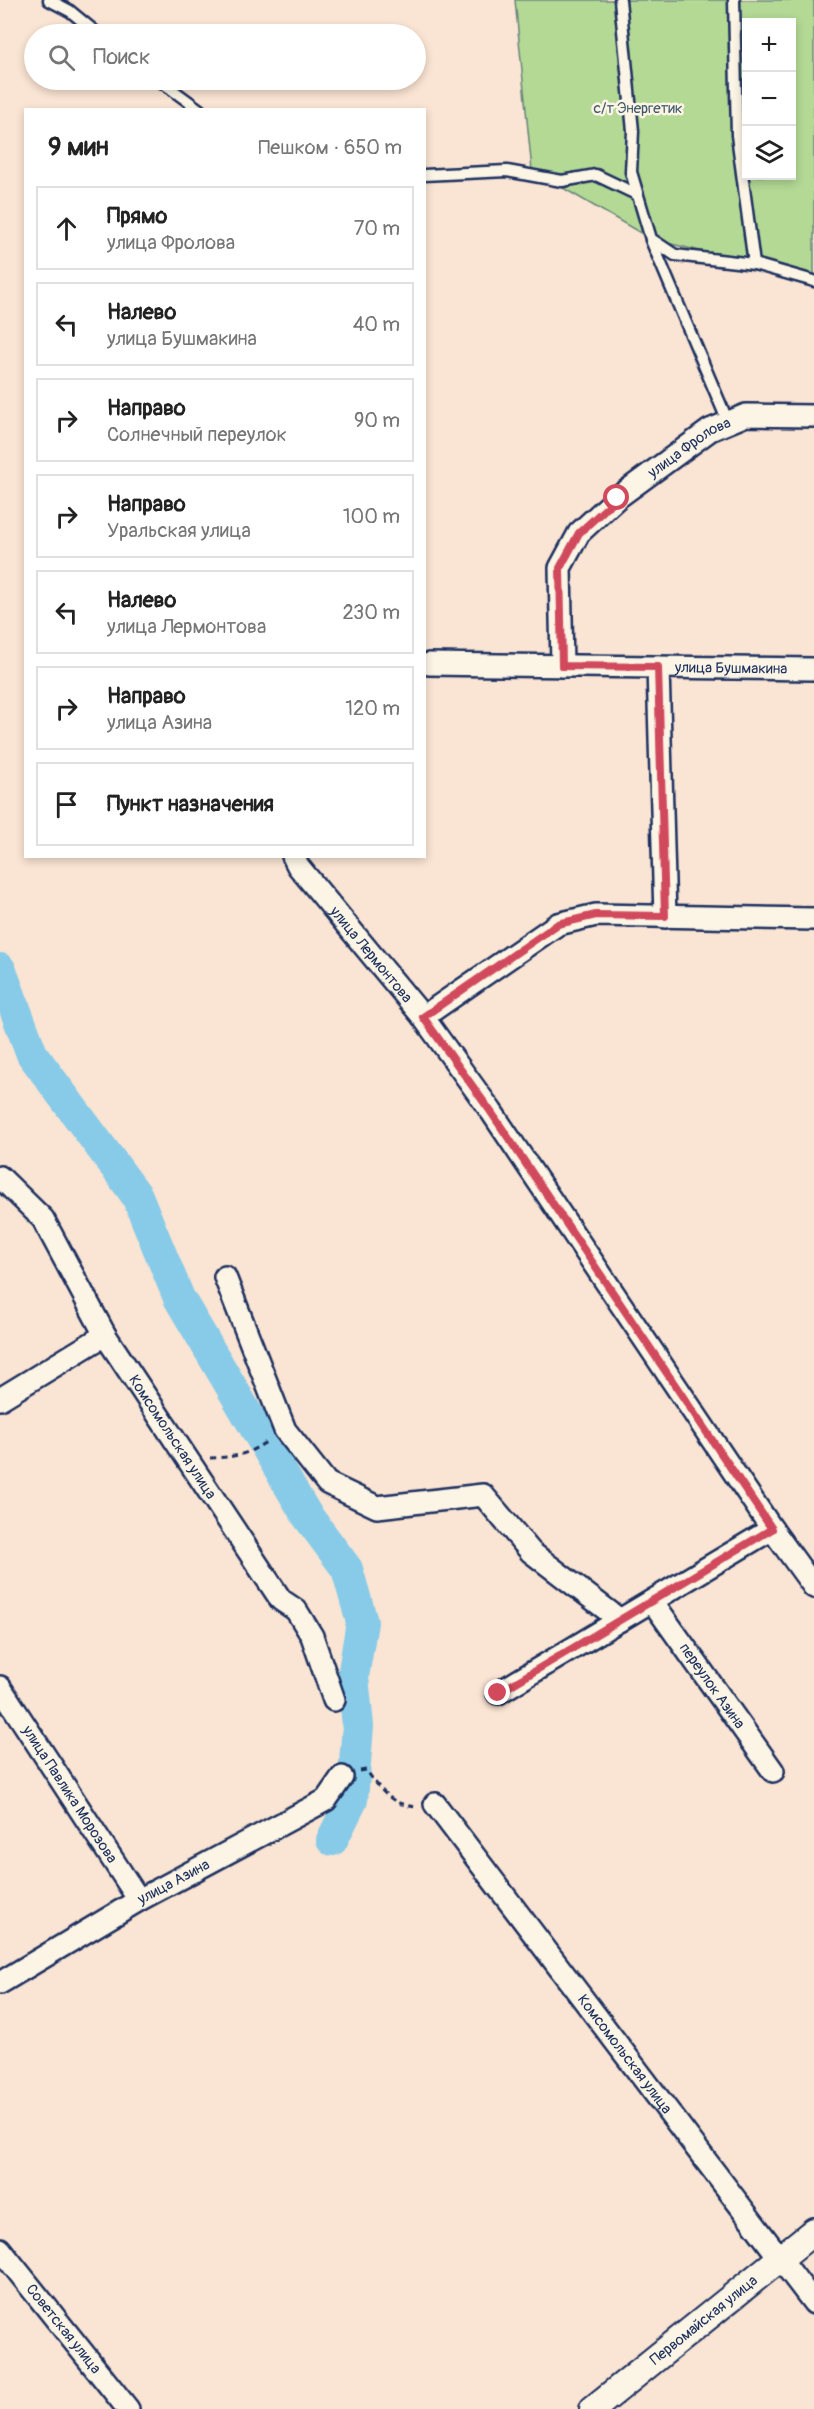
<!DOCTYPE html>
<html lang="ru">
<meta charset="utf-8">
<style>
:root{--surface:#fff;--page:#f2f2f2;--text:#222;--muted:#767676;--line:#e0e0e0}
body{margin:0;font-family:Pangolin,sans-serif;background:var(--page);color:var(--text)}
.controls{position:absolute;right:18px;top:18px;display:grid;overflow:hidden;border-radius:0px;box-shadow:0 3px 9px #0003}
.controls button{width:54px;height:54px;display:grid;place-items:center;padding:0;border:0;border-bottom:2px solid var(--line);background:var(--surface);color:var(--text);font:30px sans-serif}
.stop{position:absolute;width:18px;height:18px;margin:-14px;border:4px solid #d1495b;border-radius:50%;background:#fff}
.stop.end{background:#d1495b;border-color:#fff;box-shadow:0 2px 6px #0008}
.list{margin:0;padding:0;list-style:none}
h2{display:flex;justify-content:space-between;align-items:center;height:78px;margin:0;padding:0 24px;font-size:26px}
h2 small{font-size:20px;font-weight:400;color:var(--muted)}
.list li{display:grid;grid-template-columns:39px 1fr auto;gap:18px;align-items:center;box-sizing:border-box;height:84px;margin:0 12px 12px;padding:0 12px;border:2px solid var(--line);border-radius:0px}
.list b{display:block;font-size:22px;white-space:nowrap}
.list p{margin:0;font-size:20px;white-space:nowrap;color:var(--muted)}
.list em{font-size:20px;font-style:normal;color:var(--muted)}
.icon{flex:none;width:33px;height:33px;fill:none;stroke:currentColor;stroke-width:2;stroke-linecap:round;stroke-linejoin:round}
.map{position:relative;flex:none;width:814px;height:2409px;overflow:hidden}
.search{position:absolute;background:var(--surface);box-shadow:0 3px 9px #0003;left:24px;top:24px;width:402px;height:66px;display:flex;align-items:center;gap:15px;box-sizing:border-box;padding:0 21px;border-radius:33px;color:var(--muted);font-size:22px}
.panel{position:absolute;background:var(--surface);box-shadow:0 3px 9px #0003;left:24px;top:108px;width:402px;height:750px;border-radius:0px}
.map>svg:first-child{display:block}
</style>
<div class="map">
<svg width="814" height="2409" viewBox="0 0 814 2409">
<rect width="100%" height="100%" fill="#fae4d3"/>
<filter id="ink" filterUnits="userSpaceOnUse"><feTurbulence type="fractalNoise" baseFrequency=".0167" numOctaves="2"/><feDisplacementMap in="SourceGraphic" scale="12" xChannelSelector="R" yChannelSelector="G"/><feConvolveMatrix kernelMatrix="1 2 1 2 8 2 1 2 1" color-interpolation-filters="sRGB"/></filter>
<g filter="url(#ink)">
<!-- green -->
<path fill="#b3d995" stroke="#67847a" stroke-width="1.5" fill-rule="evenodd" d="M 515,0 L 814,0 L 814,275 L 737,260 L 651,239 L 532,170 ZM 746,22 L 792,22 L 792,176 L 746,176 Z"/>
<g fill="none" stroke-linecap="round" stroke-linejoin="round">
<!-- river -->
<polyline stroke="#87cbe8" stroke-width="32" points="0,969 32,1054 137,1196 179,1298 306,1514 347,1569 362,1622 353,1677 358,1726 352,1800 332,1840"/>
<!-- service casing -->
<g stroke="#1b2f5e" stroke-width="15">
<g id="service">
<polyline points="49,0 70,11 98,34"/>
<polyline points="620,0 633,131 631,172 651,239 675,255 754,264 814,281"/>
<polyline points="734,0 737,135 754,264"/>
<polyline points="159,80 200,110"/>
<polyline points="424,175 507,171 562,181 596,175 636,194"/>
<polyline points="651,240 728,422"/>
</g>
</g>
<!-- minor casing -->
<g stroke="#1b2f5e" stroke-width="26">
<g id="minor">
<path id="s1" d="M 429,664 L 814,669"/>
<path id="s2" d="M 562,666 L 560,568 L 579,533 L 617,498 L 710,430 L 746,415 L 814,416"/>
<polyline points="658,667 665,917"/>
<path id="s3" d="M 293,856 L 298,866 L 423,1017 L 491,1111 L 772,1529 L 814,1587"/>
<polyline points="423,1017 558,924 596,915 814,919"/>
<path id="s4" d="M 0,1177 L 43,1219 L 105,1335 L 281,1600 L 296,1610 L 312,1636 L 334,1700"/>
<polyline points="225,1277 285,1430 327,1483 377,1507 483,1495 531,1552 620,1620"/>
<polyline points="0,1399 105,1335"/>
<path id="s5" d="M 652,1601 L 773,1771"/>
<path id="s6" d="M 0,1687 L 139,1900"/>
<polyline points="498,1693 772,1529"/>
<path id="s7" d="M 435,1804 L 814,2303"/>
<path id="s8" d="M 0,1983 L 139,1900 L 326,1800 L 342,1777"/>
<path id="s9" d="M 0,2249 L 128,2409"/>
</g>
</g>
<!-- tertiary casing -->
<g stroke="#1b2f5e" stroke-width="30">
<g id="tertiary">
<path id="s10" d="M 593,2409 L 814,2231"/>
</g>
</g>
<!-- path -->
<g stroke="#1b2f5e" stroke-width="3" stroke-dasharray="6 4.5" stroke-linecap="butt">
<path d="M 210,1458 C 238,1457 245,1455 268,1441"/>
<path d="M 360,1771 L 366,1770 C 381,1790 389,1804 416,1807"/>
</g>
<!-- service -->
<use href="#service" stroke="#fcf5e5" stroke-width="10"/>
<!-- minor -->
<use href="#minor" stroke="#fcf5e5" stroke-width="21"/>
<!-- tertiary -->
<use href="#tertiary" stroke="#fcf5e5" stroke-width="26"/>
</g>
</g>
<g fill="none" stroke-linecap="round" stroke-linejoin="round" filter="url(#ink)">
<!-- route -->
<polyline stroke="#d1495b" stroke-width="8" points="498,1693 772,1529 491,1112 423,1017 558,924 596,915 665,916 658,667 562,666 560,568 579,533 617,498"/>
</g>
<g text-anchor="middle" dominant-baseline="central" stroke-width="5" stroke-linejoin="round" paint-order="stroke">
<!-- park labels -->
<g font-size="15" fill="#415a6c" stroke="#fcf5e5">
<text x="638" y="108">с/т Энергетик</text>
</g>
<!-- street labels -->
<g font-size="15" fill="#1b2f5e" stroke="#fcf5e5">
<text stroke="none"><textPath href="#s2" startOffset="278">улица Фролова</textPath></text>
<text stroke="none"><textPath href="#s1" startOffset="302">улица Бушмакина</textPath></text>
<text stroke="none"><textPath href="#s3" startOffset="126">улица Лермонтова</textPath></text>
<text stroke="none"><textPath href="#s4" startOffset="314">Комсомольская улица</textPath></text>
<text stroke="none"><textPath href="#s5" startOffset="104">переулок Азина</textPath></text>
<text stroke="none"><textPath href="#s6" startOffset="128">улица Павлика Морозова</textPath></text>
<text stroke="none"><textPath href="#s8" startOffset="201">улица Азина</textPath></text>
<text stroke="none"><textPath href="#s7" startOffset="314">Комсомольская улица</textPath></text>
<text stroke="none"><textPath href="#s10" startOffset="142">Первомайская улица</textPath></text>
<text stroke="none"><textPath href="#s9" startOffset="102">Советская улица</textPath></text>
</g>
</g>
</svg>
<div class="controls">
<button>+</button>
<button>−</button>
<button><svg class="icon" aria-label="layers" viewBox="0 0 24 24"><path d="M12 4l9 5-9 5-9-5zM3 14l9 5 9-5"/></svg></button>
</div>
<div class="stop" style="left:617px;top:498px"></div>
<div class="stop end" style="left:498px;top:1693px"></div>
<div class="search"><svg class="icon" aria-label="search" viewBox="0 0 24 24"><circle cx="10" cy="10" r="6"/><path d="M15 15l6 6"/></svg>Поиск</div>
<section class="panel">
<h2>9 мин<small>Пешком · 650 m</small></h2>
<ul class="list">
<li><svg class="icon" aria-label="ahead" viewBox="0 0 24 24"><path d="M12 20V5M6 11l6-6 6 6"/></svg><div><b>Прямо</b><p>улица Фролова</p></div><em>70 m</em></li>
<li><svg class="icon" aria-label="left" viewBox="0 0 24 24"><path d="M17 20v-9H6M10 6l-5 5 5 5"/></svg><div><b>Налево</b><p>улица Бушмакина</p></div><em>40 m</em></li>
<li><svg class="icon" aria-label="right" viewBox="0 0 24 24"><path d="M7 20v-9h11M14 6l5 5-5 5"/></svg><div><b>Направо</b><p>Солнечный переулок</p></div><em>90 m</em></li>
<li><svg class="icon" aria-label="right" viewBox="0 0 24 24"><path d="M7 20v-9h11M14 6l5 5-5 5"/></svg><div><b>Направо</b><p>Уральская улица</p></div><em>100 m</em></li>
<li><svg class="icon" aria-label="left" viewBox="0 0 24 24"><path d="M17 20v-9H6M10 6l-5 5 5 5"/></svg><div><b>Налево</b><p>улица Лермонтова</p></div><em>230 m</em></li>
<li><svg class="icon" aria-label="right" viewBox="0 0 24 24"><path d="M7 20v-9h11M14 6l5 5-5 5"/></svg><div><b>Направо</b><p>улица Азина</p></div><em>120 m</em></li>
<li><svg class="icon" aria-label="arrive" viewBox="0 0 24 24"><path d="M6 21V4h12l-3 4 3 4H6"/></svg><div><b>Пункт назначения</b></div></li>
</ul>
</section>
</div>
